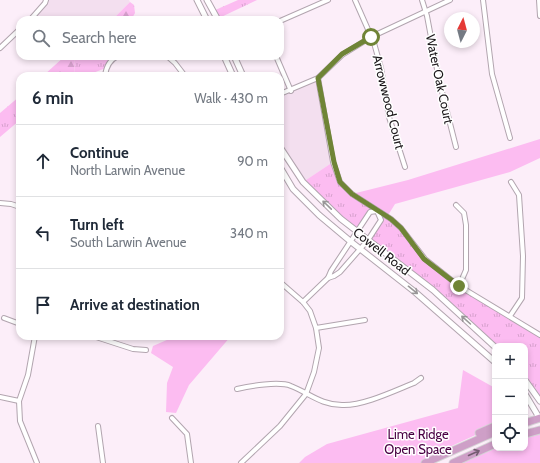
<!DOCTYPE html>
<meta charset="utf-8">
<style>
:root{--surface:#fff;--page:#f2f2f3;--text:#1f2937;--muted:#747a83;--line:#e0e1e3}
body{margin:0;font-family:Cabin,sans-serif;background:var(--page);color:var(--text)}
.controls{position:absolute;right:12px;bottom:12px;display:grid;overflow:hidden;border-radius:8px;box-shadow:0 2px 6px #0003}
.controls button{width:36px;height:36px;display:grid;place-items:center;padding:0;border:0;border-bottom:1px solid var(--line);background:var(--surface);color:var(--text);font:20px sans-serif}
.compass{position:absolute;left:444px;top:12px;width:36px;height:36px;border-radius:50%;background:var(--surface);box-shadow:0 2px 6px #0003;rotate:6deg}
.stop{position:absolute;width:12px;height:12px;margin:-9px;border:3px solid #6f8436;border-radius:50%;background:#fff}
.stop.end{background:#6f8436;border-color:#fff;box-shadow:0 1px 4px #0008}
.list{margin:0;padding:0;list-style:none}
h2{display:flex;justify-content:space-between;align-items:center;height:52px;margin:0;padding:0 16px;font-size:17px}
h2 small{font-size:13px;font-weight:400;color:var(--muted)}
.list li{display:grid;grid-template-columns:26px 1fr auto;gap:12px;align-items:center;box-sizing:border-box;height:72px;padding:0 16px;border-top:1px solid var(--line)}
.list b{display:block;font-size:15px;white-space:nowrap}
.list p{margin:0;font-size:13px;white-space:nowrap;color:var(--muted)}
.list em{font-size:13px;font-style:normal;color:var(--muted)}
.icon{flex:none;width:22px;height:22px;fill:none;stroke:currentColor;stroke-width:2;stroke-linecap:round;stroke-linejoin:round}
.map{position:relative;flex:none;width:540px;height:463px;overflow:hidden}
.search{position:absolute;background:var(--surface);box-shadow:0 2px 6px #0003;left:16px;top:16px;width:268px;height:44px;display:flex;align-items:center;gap:10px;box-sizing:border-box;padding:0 14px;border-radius:12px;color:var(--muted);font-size:15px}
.panel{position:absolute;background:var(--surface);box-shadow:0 2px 6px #0003;left:16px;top:72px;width:268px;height:268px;border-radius:12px}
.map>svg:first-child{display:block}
</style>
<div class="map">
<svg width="540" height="463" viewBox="0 0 540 463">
<defs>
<pattern id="grass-tufts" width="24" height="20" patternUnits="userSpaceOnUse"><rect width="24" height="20" fill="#fcbcf1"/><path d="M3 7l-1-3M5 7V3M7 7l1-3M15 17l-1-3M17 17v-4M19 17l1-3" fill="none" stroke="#d7a1ce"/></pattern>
<pattern id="forest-firs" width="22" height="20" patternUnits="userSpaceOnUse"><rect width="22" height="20" fill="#fcbcf1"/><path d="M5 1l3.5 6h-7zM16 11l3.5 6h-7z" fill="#d7a1ce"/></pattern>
</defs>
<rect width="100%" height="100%" fill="#fceef9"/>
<!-- built -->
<g fill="#f3dfef">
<polygon points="46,0 129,0 130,2 112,20 42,20 35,15"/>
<polygon points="318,78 333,162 303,182 280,146 280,94"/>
</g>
<!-- grass -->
<g fill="url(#grass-tufts)">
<polygon points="238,0 257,0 217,19 213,11"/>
<polygon points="71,56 82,56 83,58 87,56 118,56 106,68 85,76 74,76 75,58"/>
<polygon points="20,96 20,120 0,137 0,113"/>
<polygon points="333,162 340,182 352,194 391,219 401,228 425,259 459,286 540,335 540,401 525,380 525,346 495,347 433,290 368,240 381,220 377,211 370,212 356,231 341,219 303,182"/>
</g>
<!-- forest -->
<g fill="url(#forest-firs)">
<polygon points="130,2 134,5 135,13 131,20 119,19 116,16"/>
<polygon points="65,56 75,58 74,76 47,76 44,75"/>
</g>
<!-- park -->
<g fill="#fcbcf1">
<polygon points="540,139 540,158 510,172 395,204 387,217 352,194 408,180"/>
<polygon points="176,336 231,336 189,385 176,413 166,412 167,383 173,367 151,353 153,346"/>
<polygon points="463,370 495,388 495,426 443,450 425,463 299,463 305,457 327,444 458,408"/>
<polygon points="540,430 540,463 453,463 495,444 495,448 525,448 525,434"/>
</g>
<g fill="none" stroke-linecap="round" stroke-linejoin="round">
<!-- minor casing -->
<g stroke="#b2a5af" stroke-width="6">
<g id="minor">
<polyline points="355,0 374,43 381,68 389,117 405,167"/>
<polyline points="422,0 427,16 439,80 456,147"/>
<polyline points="483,0 492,74 510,138"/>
<polyline points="539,0 540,16"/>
<polyline points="30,20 45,3 46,0"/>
<polyline points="280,21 328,0"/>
<polyline points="0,48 20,29"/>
<polyline points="167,56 175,63 185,76"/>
<polyline points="276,56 291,91"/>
<path d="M 105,76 C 106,67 109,60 118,56"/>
<polyline points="318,78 333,162 340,182 352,194 391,219 401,228 425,259 459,286 540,335"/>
<polyline points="280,94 318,78 342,55 371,37 450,0"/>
<polyline points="0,203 11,204 20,207"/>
<polyline points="456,205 464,213 466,225 466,270 459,286"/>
<polygon points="377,211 381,220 368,240 340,272 334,276 328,278 331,271 370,212"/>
<polyline points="303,302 328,278"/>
<polyline points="510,316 522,298 523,256 519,195 511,182"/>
<polyline points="4,318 20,324"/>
<polyline points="316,328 365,320"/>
<polyline points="35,336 28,375 19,401 20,421 37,463"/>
<polyline points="93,336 133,349 146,350"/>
<path d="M 237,389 C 250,386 279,381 291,386 C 309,393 321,405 342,405 C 363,406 394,391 414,383 L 421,378"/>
<polyline points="0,397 19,401"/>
<polyline points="172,418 187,434 191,463"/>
<polyline points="98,426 103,463"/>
<polyline points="241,463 280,426 306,394 314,372 319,348 316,328 310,311 303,302 280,282"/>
</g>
</g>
<!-- tertiary casing -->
<g stroke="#b2a5af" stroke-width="7">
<g id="tertiary">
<polyline points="197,0 207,20"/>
<polyline points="207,0 218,20"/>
<polyline points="224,56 233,76"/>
<polyline points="234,56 243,76"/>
<polyline points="280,147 303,182 341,219 433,290 495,347"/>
<polyline points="280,167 293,189 319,215 350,241 415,292 495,362"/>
<polyline points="525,380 540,401"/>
<polyline points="525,394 540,419"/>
</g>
</g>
<!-- trunk casing -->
<g stroke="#d6d5d6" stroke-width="9">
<g id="trunk">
<polyline points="525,423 540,418"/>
<polyline points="479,433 495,426"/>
<polyline points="525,434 540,430"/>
<polyline points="425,463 495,432"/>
<polyline points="453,463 495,444"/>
</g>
</g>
<!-- minor -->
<use href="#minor" stroke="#fff" stroke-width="4"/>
<!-- tertiary -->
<use href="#tertiary" stroke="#fff" stroke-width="5"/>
<!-- trunk -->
<use href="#trunk" stroke="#ce9fc7" stroke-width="7"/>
</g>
<!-- one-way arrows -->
<defs><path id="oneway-shaft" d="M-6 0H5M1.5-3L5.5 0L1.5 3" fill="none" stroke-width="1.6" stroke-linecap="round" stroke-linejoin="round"/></defs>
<g stroke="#999798">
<use href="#oneway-shaft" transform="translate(327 205) rotate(-136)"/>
<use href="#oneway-shaft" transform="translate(413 290) rotate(39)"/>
<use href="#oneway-shaft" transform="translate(466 320) rotate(-138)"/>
</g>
<use stroke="#755c71" href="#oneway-shaft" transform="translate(474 453) rotate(-24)"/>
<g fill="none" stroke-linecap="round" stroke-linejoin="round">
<!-- route -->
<polyline stroke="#6f8436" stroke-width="5" points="371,37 342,54 318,78 334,162 340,182 352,194 391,219 401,228 424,259 459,286"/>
</g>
<g text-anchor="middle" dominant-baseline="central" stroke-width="3" stroke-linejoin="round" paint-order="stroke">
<!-- street labels -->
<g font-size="13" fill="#1c181b" stroke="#fff">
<text transform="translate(440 79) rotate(78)">Water Oak Court</text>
<text transform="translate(389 102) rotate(76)">Arrowwood Court</text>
<text transform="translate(382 251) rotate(38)">Cowell Road</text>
</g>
<!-- park labels -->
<g font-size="13" fill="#490043" stroke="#fff">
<text x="418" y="434">Lime Ridge<tspan x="418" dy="15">Open Space</tspan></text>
</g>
</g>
</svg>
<div class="controls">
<button>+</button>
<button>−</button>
<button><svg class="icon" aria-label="locate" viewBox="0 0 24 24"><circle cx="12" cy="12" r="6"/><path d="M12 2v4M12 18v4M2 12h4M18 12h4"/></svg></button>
</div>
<svg class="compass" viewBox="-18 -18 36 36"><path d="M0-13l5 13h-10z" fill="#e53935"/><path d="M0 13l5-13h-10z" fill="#747a83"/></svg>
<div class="stop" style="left:371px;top:37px"></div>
<div class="stop end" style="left:459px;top:286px"></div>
<div class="search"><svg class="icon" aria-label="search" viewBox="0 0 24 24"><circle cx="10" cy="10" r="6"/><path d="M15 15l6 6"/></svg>Search here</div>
<section class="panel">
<h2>6 min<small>Walk · 430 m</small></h2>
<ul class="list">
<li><svg class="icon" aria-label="ahead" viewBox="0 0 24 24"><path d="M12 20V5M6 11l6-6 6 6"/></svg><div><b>Continue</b><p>North Larwin Avenue</p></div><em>90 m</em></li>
<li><svg class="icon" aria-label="left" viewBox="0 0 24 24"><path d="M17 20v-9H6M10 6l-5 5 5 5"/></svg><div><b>Turn left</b><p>South Larwin Avenue</p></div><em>340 m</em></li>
<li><svg class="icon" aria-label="arrive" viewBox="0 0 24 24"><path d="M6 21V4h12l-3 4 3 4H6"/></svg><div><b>Arrive at destination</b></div></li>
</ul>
</section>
</div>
